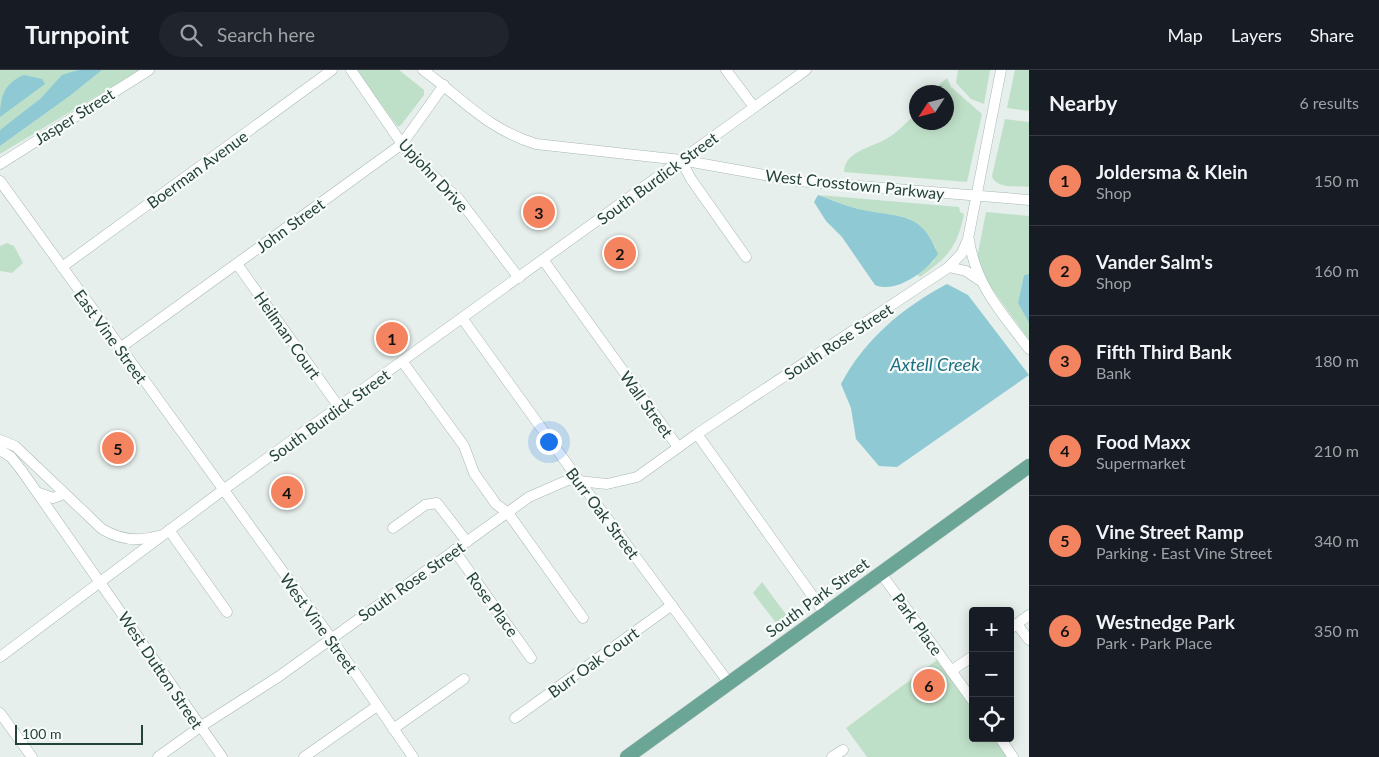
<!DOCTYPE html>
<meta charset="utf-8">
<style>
:root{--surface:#171b24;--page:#20242c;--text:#f1f3f6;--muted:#9ea1a6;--line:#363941;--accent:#f4845f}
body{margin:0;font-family:Lato,sans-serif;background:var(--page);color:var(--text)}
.controls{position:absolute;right:15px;bottom:15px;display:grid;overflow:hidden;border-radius:5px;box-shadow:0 2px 12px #0003}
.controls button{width:45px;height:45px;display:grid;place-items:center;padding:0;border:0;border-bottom:1px solid var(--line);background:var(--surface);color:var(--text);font:25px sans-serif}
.compass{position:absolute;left:909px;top:15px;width:45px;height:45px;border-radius:50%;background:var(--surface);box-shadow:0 2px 12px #0003;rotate:234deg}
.scale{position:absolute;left:15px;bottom:12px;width:128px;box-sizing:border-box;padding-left:5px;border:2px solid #24423a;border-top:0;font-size:14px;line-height:18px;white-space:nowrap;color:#24423a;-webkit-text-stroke:4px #f7fbf9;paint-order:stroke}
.you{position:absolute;left:548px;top:371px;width:18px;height:18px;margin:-12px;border:4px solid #fff;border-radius:50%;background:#1a73e8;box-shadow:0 0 0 8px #1a73e833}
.badge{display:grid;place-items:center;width:32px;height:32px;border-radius:50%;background:var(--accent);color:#111;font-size:16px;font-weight:700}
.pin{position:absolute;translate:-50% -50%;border:2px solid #fff;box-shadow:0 1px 5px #0006}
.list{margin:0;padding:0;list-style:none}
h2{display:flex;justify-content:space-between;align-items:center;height:65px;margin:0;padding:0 20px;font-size:21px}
h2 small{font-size:16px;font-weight:400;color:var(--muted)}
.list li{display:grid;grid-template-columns:32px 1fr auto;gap:15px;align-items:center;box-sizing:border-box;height:90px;padding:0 20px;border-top:1px solid var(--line)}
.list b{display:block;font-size:19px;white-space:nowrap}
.list p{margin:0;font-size:16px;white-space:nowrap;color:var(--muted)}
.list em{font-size:16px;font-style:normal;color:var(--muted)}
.icon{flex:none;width:28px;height:28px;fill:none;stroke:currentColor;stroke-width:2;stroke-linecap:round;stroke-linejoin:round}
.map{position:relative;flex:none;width:1029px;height:687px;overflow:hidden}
header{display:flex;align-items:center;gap:30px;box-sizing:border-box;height:70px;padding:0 25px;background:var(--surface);border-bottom:1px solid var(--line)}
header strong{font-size:24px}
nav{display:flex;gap:28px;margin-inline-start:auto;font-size:18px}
.search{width:350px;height:45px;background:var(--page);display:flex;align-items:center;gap:12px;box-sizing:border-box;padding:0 18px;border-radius:28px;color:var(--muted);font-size:19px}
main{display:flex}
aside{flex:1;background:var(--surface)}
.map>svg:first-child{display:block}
</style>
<header>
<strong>Turnpoint</strong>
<div class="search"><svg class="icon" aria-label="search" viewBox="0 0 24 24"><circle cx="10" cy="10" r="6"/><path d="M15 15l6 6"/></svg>Search here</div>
<nav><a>Map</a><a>Layers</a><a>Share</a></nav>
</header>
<main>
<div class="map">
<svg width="1029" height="687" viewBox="0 0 1029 687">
<rect width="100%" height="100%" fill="#e6efeb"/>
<!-- green -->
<g fill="#bfe0c8">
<path d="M 0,0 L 78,0 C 60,5 51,18 38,31 C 27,42 13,51 0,60 Z"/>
<polygon points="102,0 140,0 0,84 0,76 71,25"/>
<polygon points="356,0 399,0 424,20 424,25 401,55 398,57"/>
<polygon points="958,0 990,0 984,34 971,29 956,13"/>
<polygon points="1015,0 1029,0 1029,41 1007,38"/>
<path d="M 947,8 L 951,17 L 982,44 L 967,112 L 844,102 C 844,82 872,77 886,69 C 897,63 907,52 916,43 L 916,52 L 946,52 L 946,22 L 935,22 L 939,15 Z"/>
<path d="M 1005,49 L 1029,52 L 1029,117 C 1018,116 996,119 992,106 Z"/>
<path d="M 818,125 L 959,137 L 960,142 L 964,144 C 957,178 948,187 920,207 L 917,204 L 934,191 L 936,178 C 914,138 899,149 862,140 C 847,136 832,130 818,125 Z"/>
<polygon points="986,142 1029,146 1029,204 1024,205 1018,233 1029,253 1029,270 977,198 977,188"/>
<polygon points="7,173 14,176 23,193 12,203 0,201 0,176"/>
<polygon points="762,512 790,550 780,558 753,523"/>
<polygon points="937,590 973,639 973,668 994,668 1008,687 867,687 846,658"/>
</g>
<!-- water -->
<g fill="#8ec9d4">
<polygon points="78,0 102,0 71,25 0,76 0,60 40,29 62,5"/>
<path d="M 24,5 L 42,9 L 45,14 L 0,47 C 0,27 4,13 24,5 Z"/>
<path d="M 818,125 C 832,130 848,137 863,140 C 901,148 921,141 938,184 C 927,201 896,224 875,215 L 842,167 L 826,151 L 814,132 Z"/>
<polygon points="1029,204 1029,253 1018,233 1024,205"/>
<path d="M 947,214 L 968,225 L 1029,305 L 897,397 L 879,396 L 856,369 L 851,338 L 841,314 C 865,269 902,238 947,214 Z"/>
</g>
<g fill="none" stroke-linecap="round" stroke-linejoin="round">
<!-- minor casing -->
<g stroke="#a8b8b2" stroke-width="11">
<g id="minor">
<polyline points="351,0 402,74 421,95 458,128 519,208"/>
<path d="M 423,0 C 463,29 487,59 536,74 L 681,90 L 798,111 L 1029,130"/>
<polyline points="726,0 754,37"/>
<polyline points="681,90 691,109 746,187"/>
<polyline points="0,94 149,0"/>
<polyline points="0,111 331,568 413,687"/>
<path d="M 969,170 C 976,216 1002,243 1029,279"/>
<polyline points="544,191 678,377"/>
<polyline points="237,194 339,337"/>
<polyline points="62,197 332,0"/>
<polyline points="949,197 966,201 979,210"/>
<polyline points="462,248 578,409 729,613"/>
<polyline points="120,278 402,74 444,15"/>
<polyline points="402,291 464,376 474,403 496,434 508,443 583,548"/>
<polyline points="697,364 824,542"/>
<path d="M 0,370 L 15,376 L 102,459 C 120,470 138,472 158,466"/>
<polyline points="0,380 11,387 22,401 222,687"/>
<polyline points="39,423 53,428 64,424"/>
<polyline points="393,458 425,435 437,433 467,472"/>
<polyline points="169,460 227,542"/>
<polyline points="454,480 531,588"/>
<polyline points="880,502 973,631"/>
<polyline points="1017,554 1029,570"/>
<polyline points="1010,559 1029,545"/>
<polyline points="0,587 223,420 806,0"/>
<polyline points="951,601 973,586"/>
<polyline points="0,643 32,687"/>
<polyline points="515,648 672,535"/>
<polyline points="393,659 464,609"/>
<polyline points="1000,668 1013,687"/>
<polyline points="158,687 200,657 278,607 529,427 568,410 607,414 637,407 697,364 949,197 962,183 968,169 1001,0"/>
<polyline points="304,687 377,636"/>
<polyline points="832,687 843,680"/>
</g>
</g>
<!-- major casing -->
<g stroke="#c2cac8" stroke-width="15">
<polyline id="major" points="627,687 1029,396"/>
</g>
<!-- minor -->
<use href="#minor" stroke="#fff" stroke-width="10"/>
<!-- major -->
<use href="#major" stroke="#6aa596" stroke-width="14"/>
</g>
<g text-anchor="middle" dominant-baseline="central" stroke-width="4.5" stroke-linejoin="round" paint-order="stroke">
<!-- street labels -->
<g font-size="16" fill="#24423a" stroke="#f7fbf9">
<text transform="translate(74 46) rotate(-32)">Jasper Street</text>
<text transform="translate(197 99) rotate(-36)">Boerman Avenue</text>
<text transform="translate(434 105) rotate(47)">Upjohn Drive</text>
<text transform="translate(657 108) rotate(-36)">South Burdick Street</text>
<text transform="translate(855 114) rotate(6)">West Crosstown Parkway</text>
<text transform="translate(290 155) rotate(-36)">John Street</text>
<text transform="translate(288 265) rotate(55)">Heilman Court</text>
<text transform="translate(111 266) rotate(54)">East Vine Street</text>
<text transform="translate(838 271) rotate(-33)">South Rose Street</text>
<text transform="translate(647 334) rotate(54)">Wall Street</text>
<text transform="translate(329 345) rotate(-36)">South Burdick Street</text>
<text transform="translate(603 443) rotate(53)">Burr Oak Street</text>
<text transform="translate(411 511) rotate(-35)">South Rose Street</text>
<text transform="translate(817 527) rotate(-36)">South Park Street</text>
<text transform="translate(493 534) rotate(54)">Rose Place</text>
<text transform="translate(319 553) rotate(54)">West Vine Street</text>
<text transform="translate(918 554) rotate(54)">Park Place</text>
<text transform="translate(593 592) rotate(-36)">Burr Oak Court</text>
<text transform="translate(161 600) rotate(56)">West Dutton Street</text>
</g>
<!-- water labels -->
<g font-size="18" font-style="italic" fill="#1c6f80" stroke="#f7fbf9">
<text x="935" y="294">Axtell Creek</text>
</g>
</g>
</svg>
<div class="controls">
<button>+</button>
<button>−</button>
<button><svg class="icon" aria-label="locate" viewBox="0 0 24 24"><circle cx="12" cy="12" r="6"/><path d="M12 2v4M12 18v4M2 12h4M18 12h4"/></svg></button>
</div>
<svg class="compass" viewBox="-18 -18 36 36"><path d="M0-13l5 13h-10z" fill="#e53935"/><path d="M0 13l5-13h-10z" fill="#9ea1a6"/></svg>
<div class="scale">100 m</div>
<div class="you"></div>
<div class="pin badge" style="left:392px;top:268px">1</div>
<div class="pin badge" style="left:620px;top:183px">2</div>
<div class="pin badge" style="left:539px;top:142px">3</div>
<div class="pin badge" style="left:287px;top:422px">4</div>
<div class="pin badge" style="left:118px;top:378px">5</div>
<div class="pin badge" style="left:929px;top:615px">6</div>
</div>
<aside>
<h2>Nearby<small>6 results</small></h2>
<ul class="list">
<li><span class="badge">1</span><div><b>Joldersma &amp; Klein</b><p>Shop</p></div><em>150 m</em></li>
<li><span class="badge">2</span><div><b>Vander Salm's</b><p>Shop</p></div><em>160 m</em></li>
<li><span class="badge">3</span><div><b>Fifth Third Bank</b><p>Bank</p></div><em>180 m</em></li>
<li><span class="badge">4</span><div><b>Food Maxx</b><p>Supermarket</p></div><em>210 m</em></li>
<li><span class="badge">5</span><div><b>Vine Street Ramp</b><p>Parking · East Vine Street</p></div><em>340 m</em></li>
<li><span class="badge">6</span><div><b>Westnedge Park</b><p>Park · Park Place</p></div><em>350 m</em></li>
</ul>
</aside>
</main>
